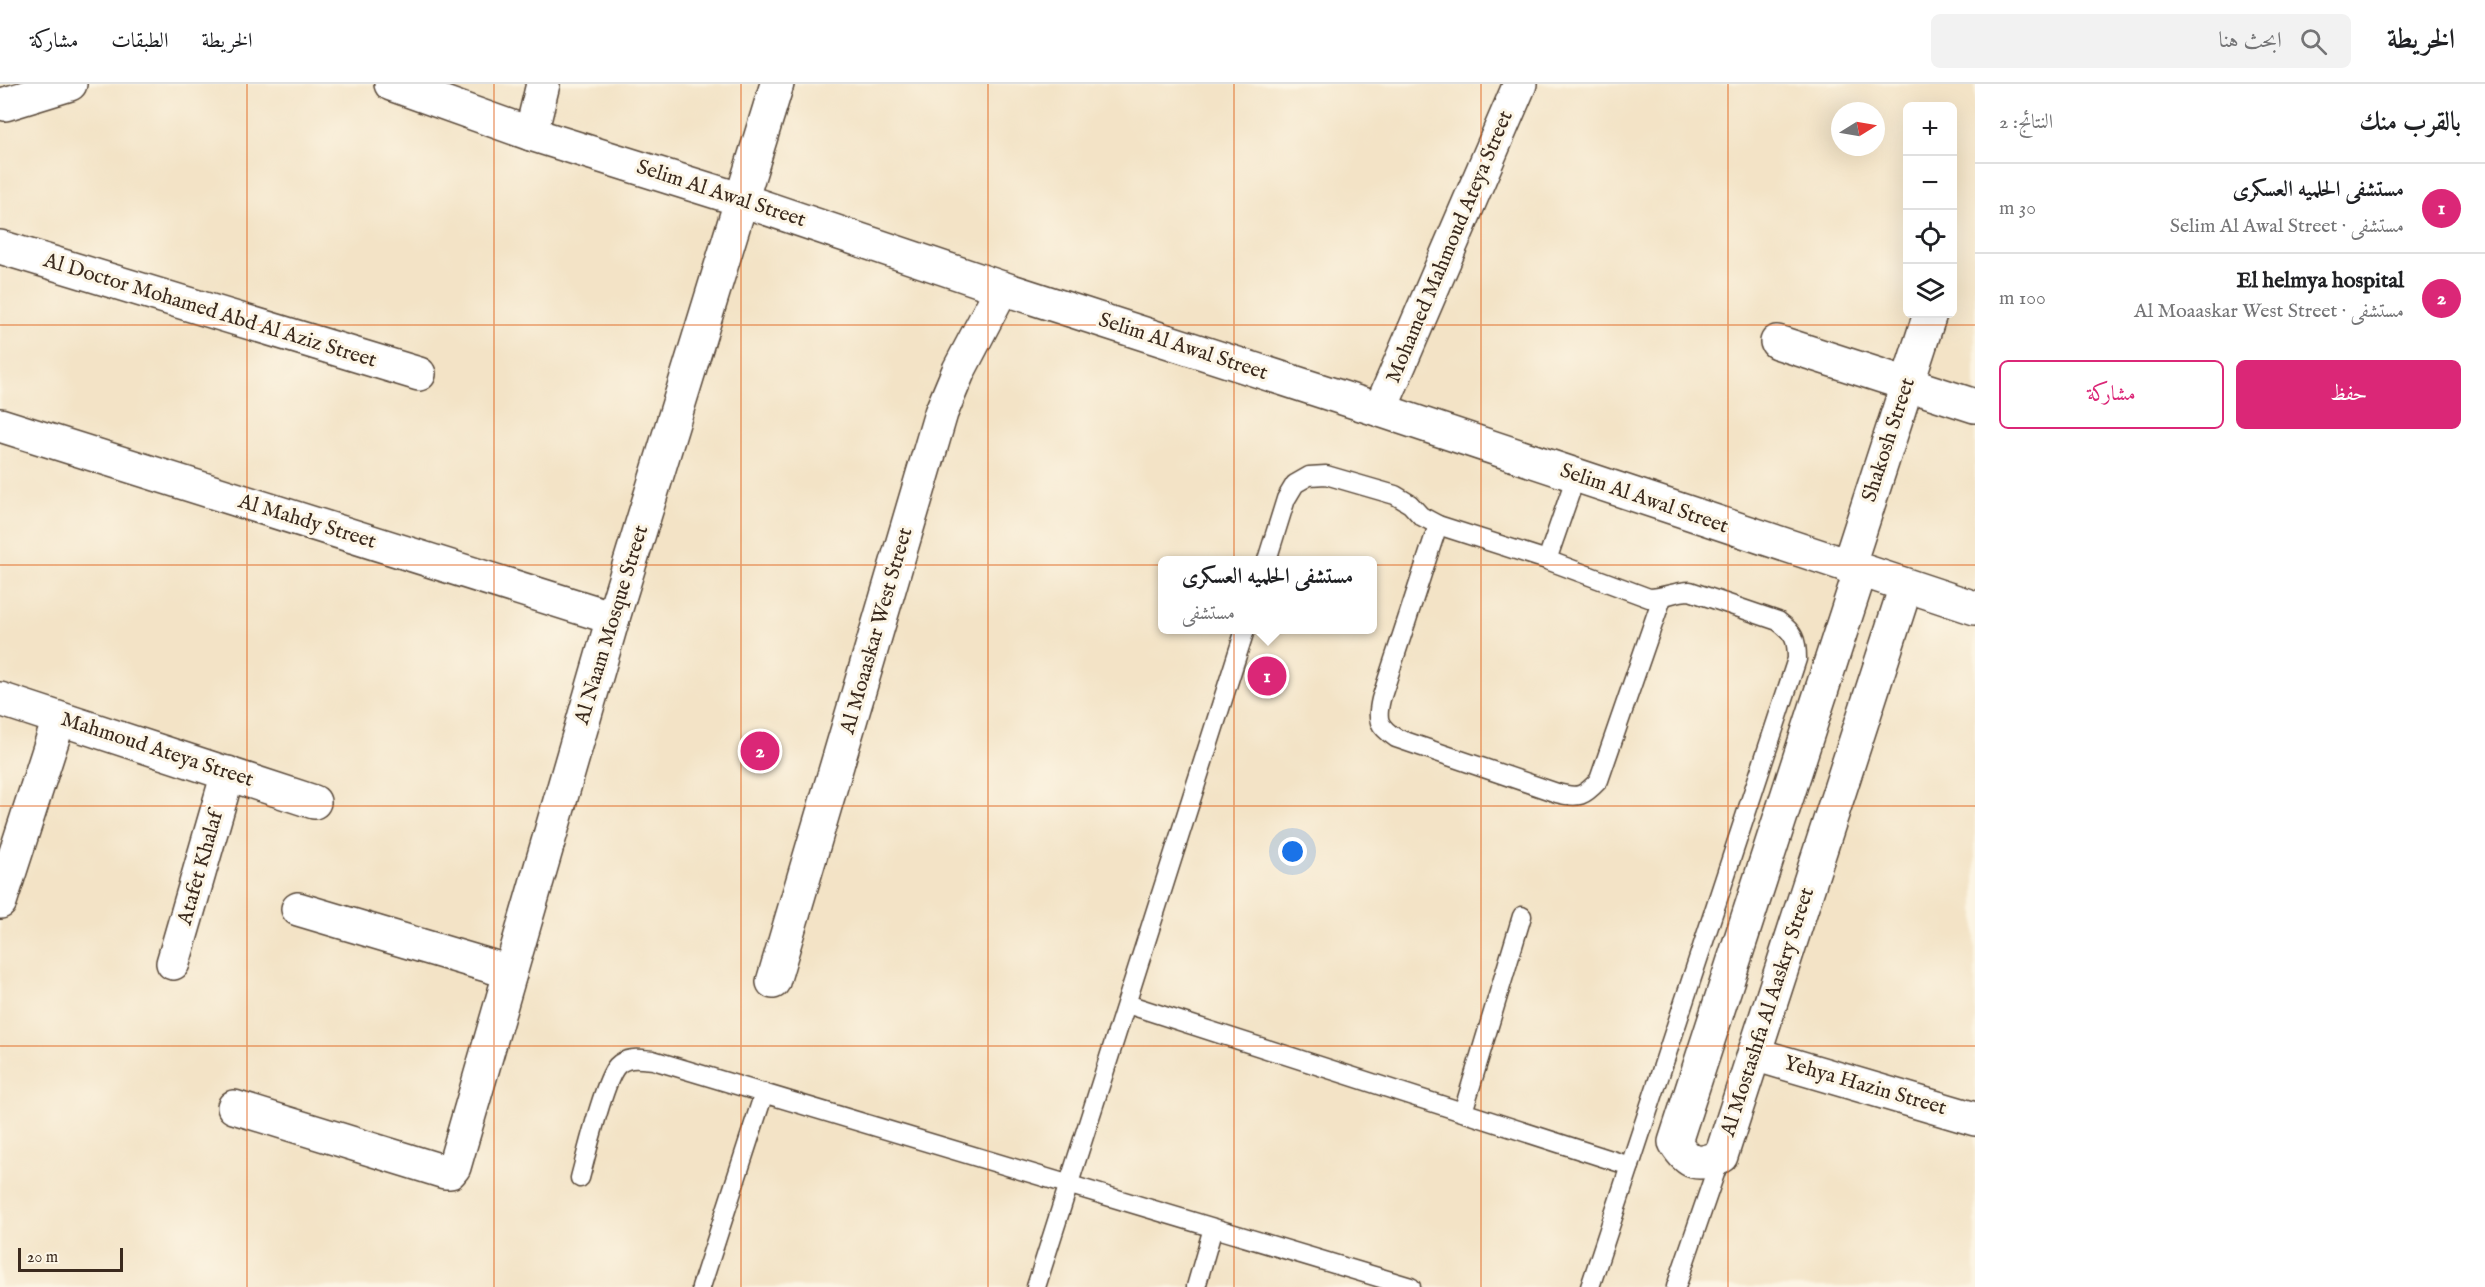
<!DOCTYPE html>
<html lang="ar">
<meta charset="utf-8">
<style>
:root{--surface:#fff;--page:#f2f2f2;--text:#202124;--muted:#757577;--line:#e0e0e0;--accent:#db2777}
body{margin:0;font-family:"IM FELL English",Amiri,serif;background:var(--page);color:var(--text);direction:rtl}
.controls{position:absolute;right:18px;top:18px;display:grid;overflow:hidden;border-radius:9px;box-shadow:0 6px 24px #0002}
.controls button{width:54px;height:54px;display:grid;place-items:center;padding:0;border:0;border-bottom:2px solid var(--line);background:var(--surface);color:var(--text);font:30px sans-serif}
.compass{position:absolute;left:1831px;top:18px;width:54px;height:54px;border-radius:50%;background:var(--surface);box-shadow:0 6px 24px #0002;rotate:79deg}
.scale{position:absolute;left:18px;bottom:15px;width:105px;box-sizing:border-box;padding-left:6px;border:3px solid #3b2a1e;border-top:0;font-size:16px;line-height:21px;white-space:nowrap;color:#3b2a1e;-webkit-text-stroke:4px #fcf5e5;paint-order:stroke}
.you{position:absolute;left:1293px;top:768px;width:21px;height:21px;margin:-15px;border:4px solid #fff;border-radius:50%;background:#1a73e8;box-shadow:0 0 0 9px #1a73e833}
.badge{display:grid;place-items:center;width:39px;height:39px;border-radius:50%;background:var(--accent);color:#fff;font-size:20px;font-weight:700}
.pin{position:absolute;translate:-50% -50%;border:3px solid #fff;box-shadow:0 2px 6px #0006}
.popup{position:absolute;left:1158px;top:472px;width:219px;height:78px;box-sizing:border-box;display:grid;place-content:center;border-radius:9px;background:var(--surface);filter:drop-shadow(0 2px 4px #0005);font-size:20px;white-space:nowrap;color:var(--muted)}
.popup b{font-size:22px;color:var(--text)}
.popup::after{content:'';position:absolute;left:50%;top:100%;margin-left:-12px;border:12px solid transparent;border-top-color:var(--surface)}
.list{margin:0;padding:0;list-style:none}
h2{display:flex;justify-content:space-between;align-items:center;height:78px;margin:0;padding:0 24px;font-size:26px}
h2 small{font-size:20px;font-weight:400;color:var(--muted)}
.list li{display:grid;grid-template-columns:39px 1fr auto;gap:18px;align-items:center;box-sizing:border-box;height:90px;padding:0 24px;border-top:2px solid var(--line)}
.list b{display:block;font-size:22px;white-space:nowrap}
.list p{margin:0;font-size:20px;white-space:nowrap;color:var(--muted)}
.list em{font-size:20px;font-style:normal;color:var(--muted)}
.actions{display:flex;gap:12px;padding:18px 24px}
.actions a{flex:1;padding:14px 0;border:2px solid var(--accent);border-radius:9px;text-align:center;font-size:21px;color:var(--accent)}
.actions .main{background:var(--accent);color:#fff}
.icon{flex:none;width:33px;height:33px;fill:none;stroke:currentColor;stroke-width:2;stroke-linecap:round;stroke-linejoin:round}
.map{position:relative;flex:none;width:1975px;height:1203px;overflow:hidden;direction:ltr}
header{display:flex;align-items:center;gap:36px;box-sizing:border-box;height:84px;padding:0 30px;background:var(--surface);border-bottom:2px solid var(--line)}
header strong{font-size:28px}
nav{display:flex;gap:33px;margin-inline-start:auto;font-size:21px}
.search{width:420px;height:54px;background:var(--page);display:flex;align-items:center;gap:15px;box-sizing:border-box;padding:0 21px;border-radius:9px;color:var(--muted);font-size:22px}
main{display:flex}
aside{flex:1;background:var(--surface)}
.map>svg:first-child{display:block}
</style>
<header>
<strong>الخريطة</strong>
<div class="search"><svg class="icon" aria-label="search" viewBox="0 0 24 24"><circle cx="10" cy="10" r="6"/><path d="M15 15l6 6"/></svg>ابحث هنا</div>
<nav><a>الخريطة</a><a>الطبقات</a><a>مشاركة</a></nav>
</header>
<main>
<aside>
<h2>بالقرب منك<small>النتائج: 2</small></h2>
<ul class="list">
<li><span class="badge">1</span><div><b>مستشفى الحلميه العسكرى</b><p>مستشفى · Selim Al Awal Street</p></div><em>30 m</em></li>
<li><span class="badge">2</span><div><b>El helmya hospital</b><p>مستشفى · Al Moaaskar West Street</p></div><em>100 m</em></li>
</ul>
<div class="actions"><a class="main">حفظ</a><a>مشاركة</a></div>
</aside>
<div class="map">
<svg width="1975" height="1203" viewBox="0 0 1975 1203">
<rect width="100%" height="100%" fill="#fcf5e5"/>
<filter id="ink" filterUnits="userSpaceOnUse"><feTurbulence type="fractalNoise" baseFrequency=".0167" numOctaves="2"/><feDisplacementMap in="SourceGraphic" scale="12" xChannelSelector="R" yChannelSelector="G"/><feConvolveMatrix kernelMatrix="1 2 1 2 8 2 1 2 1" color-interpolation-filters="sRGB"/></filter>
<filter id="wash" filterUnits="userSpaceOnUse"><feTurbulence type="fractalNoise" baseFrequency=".008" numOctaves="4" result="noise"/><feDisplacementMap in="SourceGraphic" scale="24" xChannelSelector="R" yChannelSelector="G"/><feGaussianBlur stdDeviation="1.35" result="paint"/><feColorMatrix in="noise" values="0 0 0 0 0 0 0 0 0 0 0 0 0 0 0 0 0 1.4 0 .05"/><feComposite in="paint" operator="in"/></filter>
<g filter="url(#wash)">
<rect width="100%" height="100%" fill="#f3e3c6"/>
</g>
<g filter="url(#ink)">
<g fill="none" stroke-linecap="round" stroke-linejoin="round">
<!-- lane casing -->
<g stroke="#574637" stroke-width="21">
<g id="lane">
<path d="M 1438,441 L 1381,615 C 1376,636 1378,642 1396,654 L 1557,709 C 1579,715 1584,712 1599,696 L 1662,514"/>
<path d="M 1267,476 L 1286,415 L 1295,400 L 1309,392 L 1326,391 L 1395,411 L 1410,420 L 1421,432 L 1438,441 L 1547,476 L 1649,514 C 1664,514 1675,507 1690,507 L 1778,537 C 1794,549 1797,555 1797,575 L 1590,1203"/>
<polyline points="1547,476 1576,392"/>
<polyline points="1127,920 1630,1082"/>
<polyline points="1463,1028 1522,832"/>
<path d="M 580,1094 C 586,1072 604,996 617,982 C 626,972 641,975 653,976 L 1411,1203"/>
<polyline points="701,1203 764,1009"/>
<polyline points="1036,1203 1245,546"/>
<polyline points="1196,1203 1213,1144"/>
<polyline points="1676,1203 1721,1072"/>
</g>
</g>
<!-- street casing -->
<g stroke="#574637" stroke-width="36">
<g id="street">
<polyline points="0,163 419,290"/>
<polyline points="1777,258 1975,322"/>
<polyline points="1380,326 1520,0"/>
<polyline points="0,341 613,534"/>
<polyline points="1848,483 1930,230"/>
<path d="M 1860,488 L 1675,1058 C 1688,1080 1698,1083 1721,1072 L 1906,502"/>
<polyline points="0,615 314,718"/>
<polyline points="0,818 59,635"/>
<polyline points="298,825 510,888"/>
<polyline points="173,879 228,689"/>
<polyline points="773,898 941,329 959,286 1002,204"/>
<polyline points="1754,970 1975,1035"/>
<polyline points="234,1023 445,1088 450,1088 454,1083 613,534 777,0"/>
</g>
</g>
<!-- secondary casing -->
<g stroke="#574637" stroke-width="36">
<g id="secondary">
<polyline points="391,0 531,50 742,116 1002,204 1380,326 1975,524"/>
<polyline points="5,20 70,0"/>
<polyline points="531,50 543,0"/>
</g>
</g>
<!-- lane -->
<use href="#lane" stroke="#fff" stroke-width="18"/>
<!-- street -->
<use href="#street" stroke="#fff" stroke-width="33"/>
<!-- secondary -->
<use href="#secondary" stroke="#fff" stroke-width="33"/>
</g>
</g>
<!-- grid -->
<path fill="none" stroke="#df570d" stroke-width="1.5" stroke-opacity="0.55" d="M 247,0 L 247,1203M 494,0 L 494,1203M 741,0 L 741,1203M 988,0 L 988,1203M 1234,0 L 1234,1203M 1481,0 L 1481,1203M 1728,0 L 1728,1203M 0,241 L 1975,241M 0,481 L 1975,481M 0,722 L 1975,722M 0,962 L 1975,962"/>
<g text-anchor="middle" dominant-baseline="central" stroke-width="6" stroke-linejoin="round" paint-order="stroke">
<!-- street labels -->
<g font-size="21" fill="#3b2a1e" stroke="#fcf5e5">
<text transform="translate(721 110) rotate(18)">Selim Al Awal Street</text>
<text transform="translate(1450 163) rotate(-67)">Mohamed Mahmoud Ateya Street</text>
<text transform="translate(210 227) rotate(17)">Al Doctor Mohamed Abd Al Aziz Street</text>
<text transform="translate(1183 263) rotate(18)">Selim Al Awal Street</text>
<text transform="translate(1889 356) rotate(-72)">Shakosh Street</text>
<text transform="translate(1644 415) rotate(19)">Selim Al Awal Street</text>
<text transform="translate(307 438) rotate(17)">Al Mahdy Street</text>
<text transform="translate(612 541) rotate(-73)">Al Naam Mosque Street</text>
<text transform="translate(877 547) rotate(-74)">Al Moaaskar West Street</text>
<text transform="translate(157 666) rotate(18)">Mahmoud Ateya Street</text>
<text transform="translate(201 784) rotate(-74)">Atafet Khalaf</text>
<text transform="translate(1768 928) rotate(-72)">Al Mostashfa Al Aaskry Street</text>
<text transform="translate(1865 1002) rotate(16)">Yehya Hazin Street</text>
</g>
</g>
</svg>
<div class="controls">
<button>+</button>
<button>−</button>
<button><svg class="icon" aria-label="locate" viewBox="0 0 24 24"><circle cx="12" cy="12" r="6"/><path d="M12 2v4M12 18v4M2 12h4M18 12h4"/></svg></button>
<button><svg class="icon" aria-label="layers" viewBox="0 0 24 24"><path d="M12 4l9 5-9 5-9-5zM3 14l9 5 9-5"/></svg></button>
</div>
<svg class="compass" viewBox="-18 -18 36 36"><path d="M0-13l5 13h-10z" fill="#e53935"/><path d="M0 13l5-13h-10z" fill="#757577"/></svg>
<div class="scale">20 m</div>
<div class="you"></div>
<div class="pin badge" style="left:1267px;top:592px">1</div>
<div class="popup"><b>مستشفى الحلميه العسكرى</b>مستشفى</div>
<div class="pin badge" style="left:760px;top:667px">2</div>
</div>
</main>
